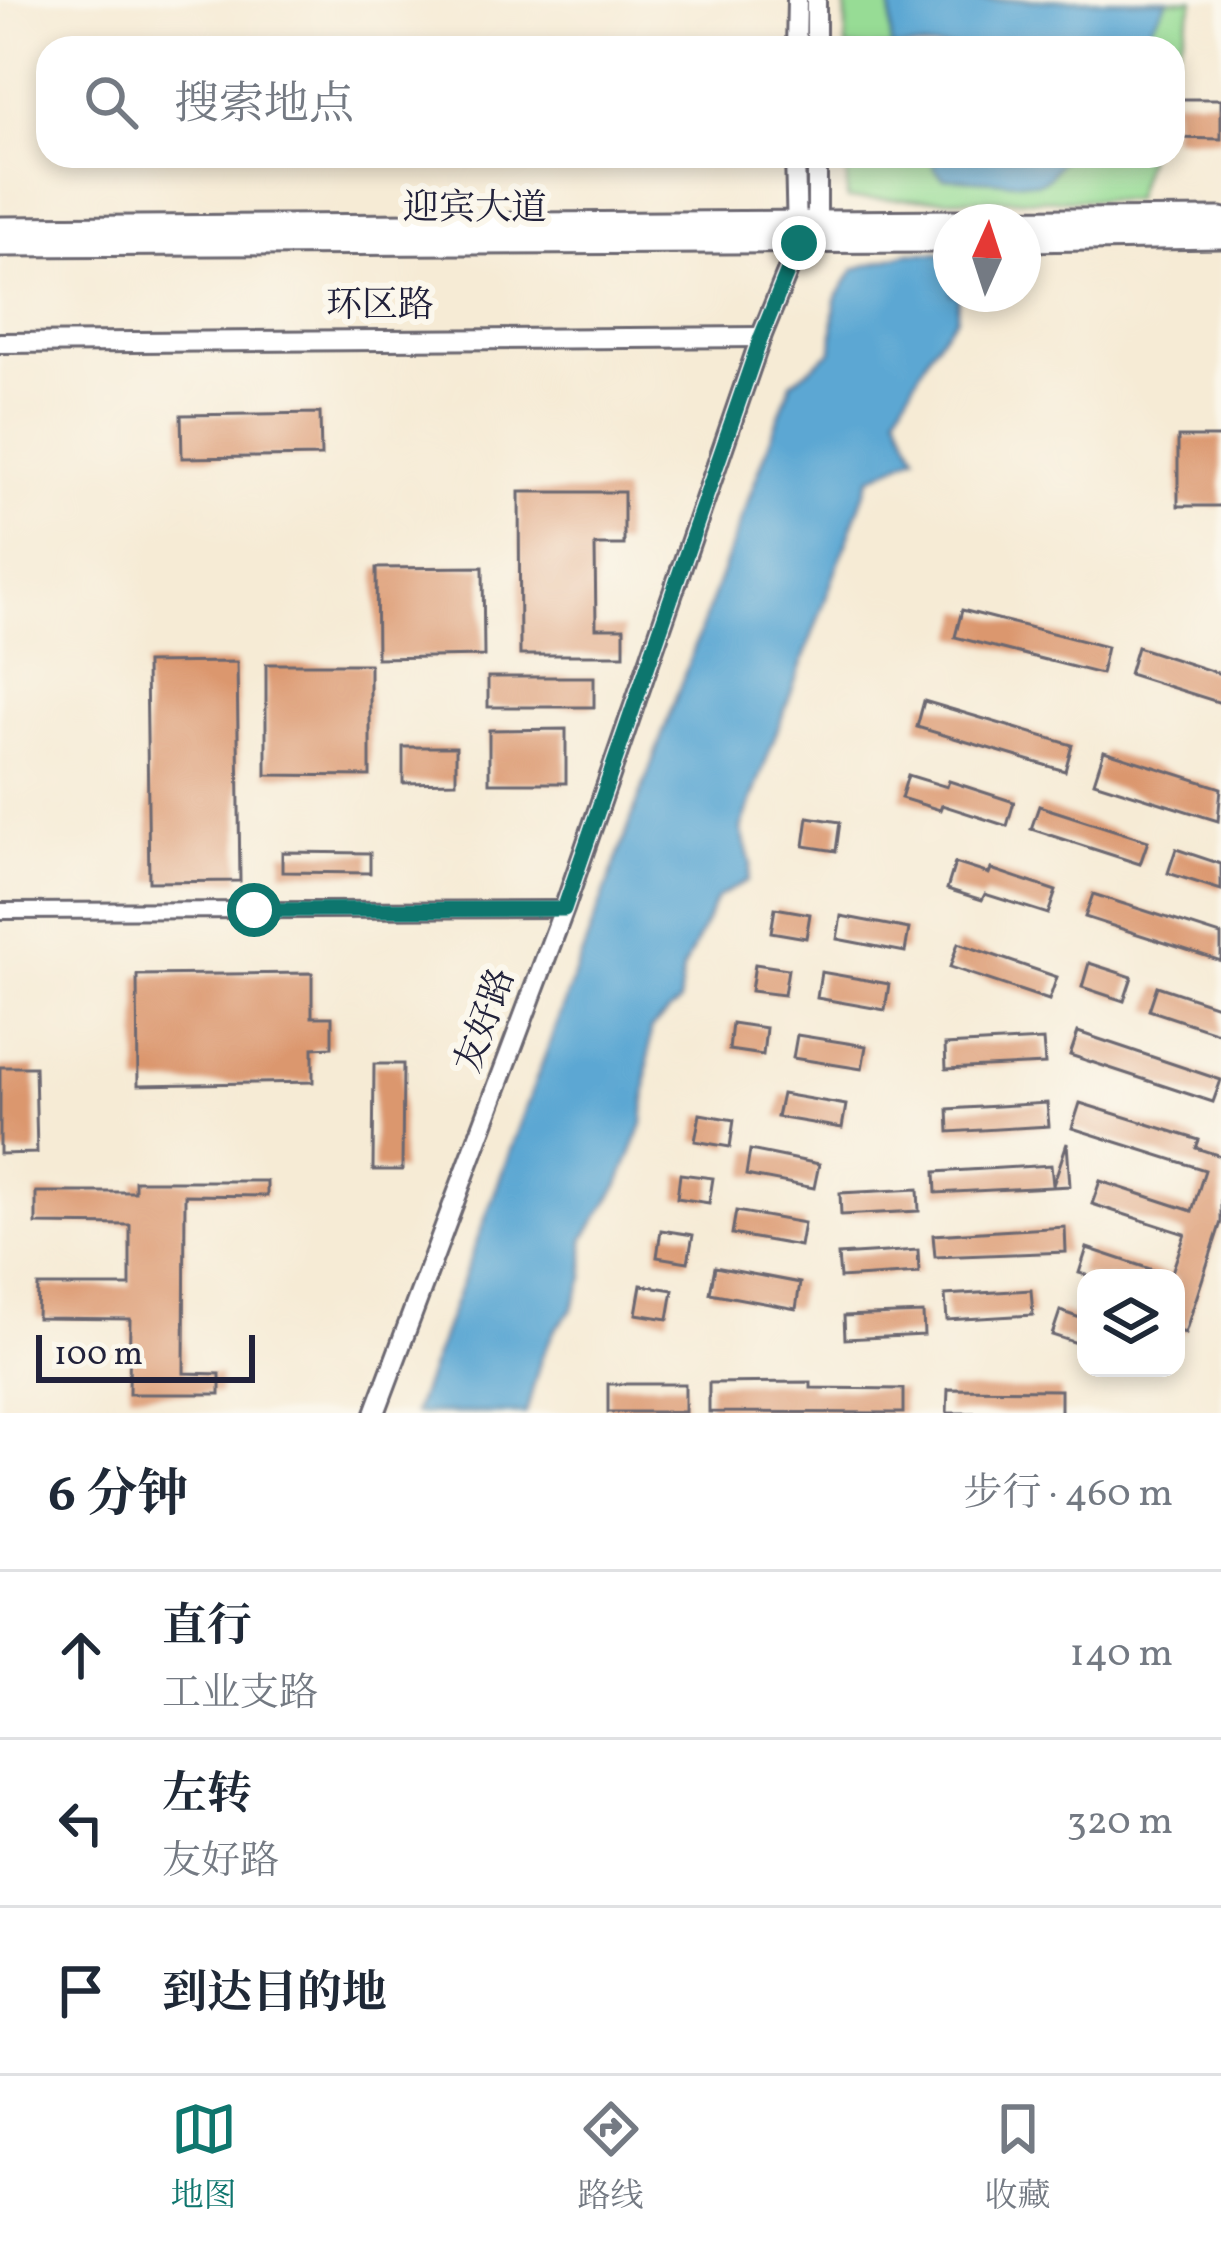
<!DOCTYPE html>
<html lang="zh">
<meta charset="utf-8">
<style>
:root{--surface:#fff;--page:#f2f2f3;--text:#1f2937;--muted:#747a83;--line:#e0e1e3;--accent:#0f766e}
body{margin:0;font-family:Vollkorn,"Noto Serif SC",serif;background:var(--page);color:var(--text)}
.controls{position:absolute;right:36px;bottom:36px;display:grid;overflow:hidden;border-radius:24px;box-shadow:0 6px 18px #0003}
.controls button{width:108px;height:108px;display:grid;place-items:center;padding:0;border:0;border-bottom:3px solid var(--line);background:var(--surface);color:var(--text);font:60px sans-serif}
.compass{position:absolute;left:933px;top:204px;width:108px;height:108px;border-radius:50%;background:var(--surface);box-shadow:0 6px 18px #0003;rotate:3deg}
.scale{position:absolute;left:36px;bottom:30px;width:219px;box-sizing:border-box;padding-left:12px;border:6px solid #22223b;border-top:0;font-size:33px;line-height:42px;white-space:nowrap;color:#22223b;-webkit-text-stroke:9px #fbf7ec;paint-order:stroke}
.stop{position:absolute;width:36px;height:36px;margin:-27px;border:9px solid #0f766e;border-radius:50%;background:#fff}
.stop.end{background:#0f766e;border-color:#fff;box-shadow:0 3px 12px #0008}
.list{margin:0;padding:0;list-style:none}
h2{display:flex;justify-content:space-between;align-items:center;height:156px;margin:0;padding:0 48px;font-size:51px}
h2 small{font-size:39px;font-weight:400;color:var(--muted)}
.list li{display:grid;grid-template-columns:78px 1fr auto;gap:36px;align-items:center;box-sizing:border-box;height:168px;padding:0 48px;border-top:3px solid var(--line)}
.list b{display:block;font-size:45px;white-space:nowrap}
.list p{margin:0;font-size:39px;white-space:nowrap;color:var(--muted)}
.list em{font-size:39px;font-style:normal;color:var(--muted)}
.icon{flex:none;width:66px;height:66px;fill:none;stroke:currentColor;stroke-width:2;stroke-linecap:round;stroke-linejoin:round}
.map{position:relative;flex:none;width:1221px;height:1413px;overflow:hidden}
.search{position:absolute;background:var(--surface);box-shadow:0 6px 18px #0003;left:36px;right:36px;top:36px;height:132px;display:flex;align-items:center;gap:30px;box-sizing:border-box;padding:0 42px;border-radius:36px;color:var(--muted);font-size:45px}
.sheet{height:660px;background:var(--surface)}
nav{display:flex;justify-content:space-around;align-items:center;box-sizing:border-box;height:168px;border-top:3px solid var(--line);background:var(--surface);font-size:33px;color:var(--muted)}
nav a{display:grid;justify-items:center;gap:6px}
nav .on{color:var(--accent)}
.map>svg:first-child{display:block}
</style>
<div class="map">
<svg width="1221" height="1413" viewBox="0 0 1221 1413">
<rect width="100%" height="100%" fill="#fbf7ec"/>
<filter id="ink" filterUnits="userSpaceOnUse"><feTurbulence type="fractalNoise" baseFrequency=".00833" numOctaves="2"/><feDisplacementMap in="SourceGraphic" scale="24" xChannelSelector="R" yChannelSelector="G"/><feConvolveMatrix kernelMatrix="1 2 1 2 8 2 1 2 1" color-interpolation-filters="sRGB"/></filter>
<filter id="wash" filterUnits="userSpaceOnUse"><feTurbulence type="fractalNoise" baseFrequency=".004" numOctaves="4" result="noise"/><feDisplacementMap in="SourceGraphic" scale="48" xChannelSelector="R" yChannelSelector="G"/><feGaussianBlur stdDeviation="2.7" result="paint"/><feColorMatrix in="noise" values="0 0 0 0 0 0 0 0 0 0 0 0 0 0 0 0 0 1.4 0 .05"/><feComposite in="paint" operator="in"/></filter>
<g filter="url(#wash)">
<rect width="100%" height="100%" fill="#f6ebd5"/>
<!-- green -->
<g fill="#97dc95" stroke="#5c7f68" stroke-width="3">
<polygon points="846,0 1194,0 1173,68 1173,48 846,48"/>
<polygon points="847,156 1147,156 1133,200 847,199"/>
</g>
<!-- water -->
<g fill="#5ba7d3" stroke="#3e6487" stroke-width="3">
<polygon points="891,0 1168,0 1136,48 891,48"/>
<polygon points="934,156 1064,156 1049,177 1038,183 943,178 934,168"/>
<polygon points="908,253 940,253 951,273 951,294 958,294 957,317 933,347 897,413 916,455 870,478 741,829 751,864 748,880 717,898 683,970 679,1003 651,1028 643,1124 619,1184 584,1239 584,1278 572,1310 555,1329 541,1358 526,1413 414,1413 791,383 832,351 835,300 854,269"/>
</g>
<g id="blocks">
<!-- building -->
<g fill="#db976e">
<polygon points="1173,99 1221,99 1221,139 1173,138"/>
<polygon points="320,413 321,456 182,458 181,415"/>
<rect x="1178" y="437" width="43" height="69"/>
<polygon points="519,492 624,492 624,545 595,545 596,628 624,628 624,655 520,655"/>
<polygon points="483,567 484,656 377,658 376,568"/>
<polygon points="962,610 1107,647 1101,674 955,637"/>
<polygon points="1137,647 1221,674 1221,703 1129,674"/>
<polygon points="237,662 240,881 149,882 146,663"/>
<polygon points="266,664 370,664 370,776 266,775"/>
<rect x="488" y="677" width="106" height="30"/>
<polygon points="924,701 1072,745 1065,771 917,727"/>
<polygon points="566,729 566,783 489,783 489,730"/>
<polygon points="403,747 456,747 456,782 403,783"/>
<polygon points="1104,751 1221,788 1218,821 1094,782"/>
<polygon points="908,775 947,787 949,781 1014,802 1007,826 942,805 940,810 901,798"/>
<polygon points="1039,806 1148,841 1140,864 1031,829"/>
<polygon points="808,817 840,822 836,851 804,846"/>
<polygon points="1176,849 1221,864 1221,890 1168,873"/>
<polygon points="282,852 370,853 370,873 282,872"/>
<polygon points="955,863 989,874 991,869 1056,891 1048,914 985,894 982,900 947,889"/>
<polygon points="1093,894 1221,935 1221,961 1085,917"/>
<polygon points="775,908 810,914 806,938 771,932"/>
<polygon points="841,916 909,929 905,952 837,939"/>
<polygon points="958,943 1057,977 1049,1000 950,967"/>
<polygon points="1089,963 1132,977 1124,1001 1082,987"/>
<polygon points="755,964 788,969 784,995 751,991"/>
<polygon points="821,972 889,984 885,1010 817,998"/>
<polygon points="312,973 312,1017 332,1017 332,1047 313,1048 313,1082 138,1085 137,975"/>
<polygon points="1157,986 1221,1007 1221,1034 1149,1010"/>
<polygon points="732,1023 766,1028 763,1055 729,1050"/>
<polygon points="1078,1032 1221,1080 1213,1102 1070,1055"/>
<polygon points="797,1035 866,1046 862,1069 793,1058"/>
<polygon points="1043,1040 1045,1064 946,1069 945,1045"/>
<polygon points="374,1064 403,1064 402,1170 373,1170"/>
<polygon points="0,1067 35,1067 37,1153 0,1154"/>
<polygon points="782,1094 846,1105 842,1128 777,1117"/>
<polygon points="1047,1103 1049,1126 949,1132 948,1109"/>
<polygon points="1080,1103 1199,1140 1196,1148 1221,1156 1221,1222 1185,1333 1176,1330 1176,1278 1170,1278 1185,1234 1092,1204 1100,1181 1192,1211 1205,1170 1072,1128"/>
<polygon points="700,1114 734,1120 730,1147 695,1141"/>
<polygon points="1067,1143 1070,1186 936,1193 935,1172 1051,1165 1053,1185"/>
<polygon points="750,1150 819,1164 814,1188 746,1175"/>
<polygon points="680,1174 713,1178 709,1203 677,1198"/>
<polygon points="135,1181 267,1181 267,1196 185,1195 184,1373 220,1374 220,1394 129,1394 130,1319 37,1318 38,1286 130,1286 130,1225 36,1224 36,1192 135,1192"/>
<polygon points="918,1189 919,1211 841,1215 840,1193"/>
<polygon points="736,1211 804,1223 800,1246 732,1234"/>
<polygon points="1065,1227 1066,1252 935,1257 933,1235"/>
<polygon points="661,1230 693,1235 688,1262 657,1257"/>
<polygon points="1087,1248 1171,1276 1170,1278 1096,1278 1079,1273"/>
<polygon points="918,1250 919,1273 840,1278 838,1255"/>
<polygon points="715,1267 800,1283 796,1309 710,1293"/>
<polygon points="641,1285 673,1290 668,1319 636,1314"/>
<polygon points="1031,1290 1033,1315 947,1320 945,1295"/>
<polygon points="1060,1311 1086,1320 1086,1346 1052,1335"/>
<polygon points="923,1313 924,1335 845,1339 844,1316"/>
<polygon points="811,1382 811,1388 903,1389 903,1413 709,1412 709,1383"/>
<rect x="608" y="1384" width="77" height="28"/>
<polygon points="948,1389 1061,1390 1061,1413 947,1413"/>
</g>
</g>
</g>
<g filter="url(#ink)">
<use href="#blocks" fill-opacity="0" stroke="#6c6871" stroke-width="3"/>
<g fill="none" stroke-linecap="round" stroke-linejoin="round">
<!-- street casing -->
<g stroke="#6c6871" stroke-width="20">
<polyline id="street" points="0,911 564,909"/>
</g>
<!-- secondary casing -->
<g stroke="#6c6871" stroke-width="24">
<g id="secondary">
<polyline points="816,0 816,48"/>
<polyline points="796,48 797,0"/>
<polyline points="795,156 797,235"/>
<polyline points="0,343 761,337"/>
<polyline points="375,1413 564,909 761,337 799,243 817,222 817,156"/>
</g>
</g>
<!-- primary casing -->
<g stroke="#6c6871" stroke-width="27">
<g id="primary">
<polyline points="0,228 1221,219"/>
<polyline points="1023,240 1221,237"/>
<polyline points="0,245 951,241"/>
</g>
</g>
<!-- street -->
<use href="#street" stroke="#fff" stroke-width="14"/>
<!-- secondary -->
<use href="#secondary" stroke="#fff" stroke-width="18"/>
<!-- primary -->
<use href="#primary" stroke="#fff" stroke-width="21"/>
</g>
</g>
<g fill="none" stroke-linecap="round" stroke-linejoin="round" filter="url(#ink)">
<!-- route -->
<polyline stroke="#0f766e" stroke-width="15" points="254,910 564,909 761,337 799,243"/>
</g>
<g text-anchor="middle" dominant-baseline="central" stroke-width="12" stroke-linejoin="round" paint-order="stroke">
<!-- street labels -->
<g font-size="36" fill="#22223b" stroke="#fbf7ec">
<text x="475" y="210">迎宾大道</text>
<text x="380" y="307">环区路</text>
<text transform="translate(487 1021) rotate(-70)">友好路</text>
</g>
</g>
</svg>
<div class="controls">
<button><svg class="icon" aria-label="layers" viewBox="0 0 24 24"><path d="M12 4l9 5-9 5-9-5zM3 14l9 5 9-5"/></svg></button>
</div>
<svg class="compass" viewBox="-18 -18 36 36"><path d="M0-13l5 13h-10z" fill="#e53935"/><path d="M0 13l5-13h-10z" fill="#747a83"/></svg>
<div class="scale">100 m</div>
<div class="stop" style="left:254px;top:910px"></div>
<div class="stop end" style="left:799px;top:243px"></div>
<div class="search"><svg class="icon" aria-label="search" viewBox="0 0 24 24"><circle cx="10" cy="10" r="6"/><path d="M15 15l6 6"/></svg>搜索地点</div>
</div>
<section class="sheet">
<h2>6 分钟<small>步行 · 460 m</small></h2>
<ul class="list">
<li><svg class="icon" aria-label="ahead" viewBox="0 0 24 24"><path d="M12 20V5M6 11l6-6 6 6"/></svg><div><b>直行</b><p>工业支路</p></div><em>140 m</em></li>
<li><svg class="icon" aria-label="left" viewBox="0 0 24 24"><path d="M17 20v-9H6M10 6l-5 5 5 5"/></svg><div><b>左转</b><p>友好路</p></div><em>320 m</em></li>
<li><svg class="icon" aria-label="arrive" viewBox="0 0 24 24"><path d="M6 21V4h12l-3 4 3 4H6"/></svg><div><b>到达目的地</b></div></li>
</ul>
</section>
<nav>
<a class="on"><svg class="icon" aria-label="map" viewBox="0 0 24 24"><path d="M3 6l6-2 6 2 6-2v14l-6 2-6-2-6 2zM9 4v14M15 6v14"/></svg>地图</a>
<a><svg class="icon" aria-label="directions" viewBox="0 0 24 24"><path d="M12 3l9 9-9 9-9-9zM9 14v-3h6M13 9l2 2-2 2"/></svg>路线</a>
<a><svg class="icon" aria-label="saved" viewBox="0 0 24 24"><path d="M7 4h10v16l-5-4-5 4z"/></svg>收藏</a>
</nav>
